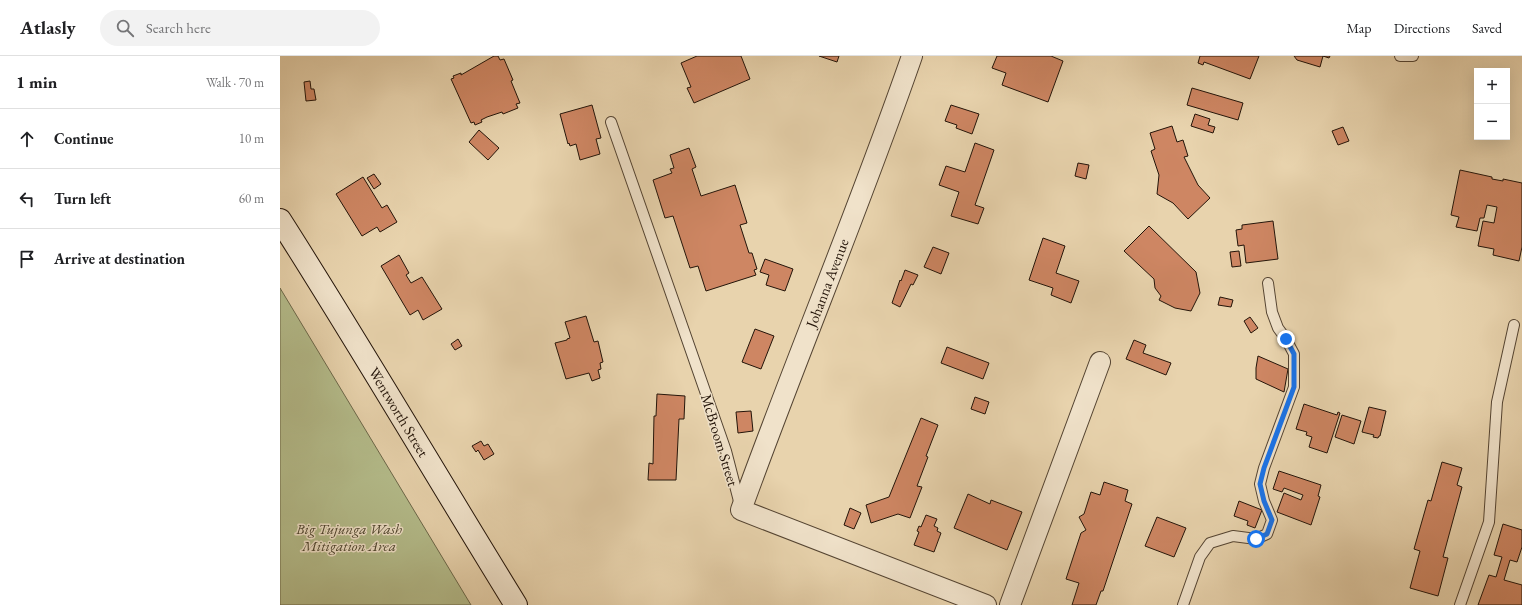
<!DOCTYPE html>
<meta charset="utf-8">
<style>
:root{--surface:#fff;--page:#f2f2f2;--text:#202124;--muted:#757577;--line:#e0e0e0}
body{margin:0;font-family:"EB Garamond",serif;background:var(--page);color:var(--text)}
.controls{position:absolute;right:12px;top:12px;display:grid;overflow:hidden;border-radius:0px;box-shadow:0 4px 16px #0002}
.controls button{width:36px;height:36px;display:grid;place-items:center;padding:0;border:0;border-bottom:1px solid var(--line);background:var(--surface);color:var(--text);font:20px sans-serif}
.stop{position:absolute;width:12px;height:12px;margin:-9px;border:3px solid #1a73e8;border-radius:50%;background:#fff}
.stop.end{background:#1a73e8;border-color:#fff;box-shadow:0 1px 4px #0008}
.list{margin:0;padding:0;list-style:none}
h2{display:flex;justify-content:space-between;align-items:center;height:52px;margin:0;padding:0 16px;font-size:17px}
h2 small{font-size:13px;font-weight:400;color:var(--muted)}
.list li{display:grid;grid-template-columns:26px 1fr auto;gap:12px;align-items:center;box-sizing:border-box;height:60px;padding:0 16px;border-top:1px solid var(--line)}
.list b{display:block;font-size:15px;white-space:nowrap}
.list em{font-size:13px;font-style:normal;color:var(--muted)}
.icon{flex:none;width:22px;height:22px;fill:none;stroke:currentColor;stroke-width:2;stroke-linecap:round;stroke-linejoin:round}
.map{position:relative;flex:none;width:1242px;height:549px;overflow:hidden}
header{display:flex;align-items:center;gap:24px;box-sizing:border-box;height:56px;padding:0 20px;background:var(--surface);border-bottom:1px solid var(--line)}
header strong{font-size:19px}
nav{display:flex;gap:22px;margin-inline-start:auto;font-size:14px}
.search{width:280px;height:36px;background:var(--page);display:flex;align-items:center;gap:10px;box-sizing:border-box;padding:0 14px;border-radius:22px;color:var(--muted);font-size:15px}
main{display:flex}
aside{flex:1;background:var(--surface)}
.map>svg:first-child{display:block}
</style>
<header>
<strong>Atlasly</strong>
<div class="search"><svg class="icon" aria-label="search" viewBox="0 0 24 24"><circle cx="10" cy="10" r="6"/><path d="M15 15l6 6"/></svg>Search here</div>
<nav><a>Map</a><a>Directions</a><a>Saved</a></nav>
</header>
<main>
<aside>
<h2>1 min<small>Walk · 70 m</small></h2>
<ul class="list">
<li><svg class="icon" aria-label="ahead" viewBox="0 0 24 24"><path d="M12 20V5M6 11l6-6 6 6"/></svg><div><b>Continue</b></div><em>10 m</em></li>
<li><svg class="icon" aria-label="left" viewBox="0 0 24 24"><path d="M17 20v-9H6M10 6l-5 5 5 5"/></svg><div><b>Turn left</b></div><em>60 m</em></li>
<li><svg class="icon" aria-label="arrive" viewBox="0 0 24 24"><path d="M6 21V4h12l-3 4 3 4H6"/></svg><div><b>Arrive at destination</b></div></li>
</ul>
</aside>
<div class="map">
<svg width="1242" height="549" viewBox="0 0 1242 549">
<rect width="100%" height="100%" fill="#e8d3ad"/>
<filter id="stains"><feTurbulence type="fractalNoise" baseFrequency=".005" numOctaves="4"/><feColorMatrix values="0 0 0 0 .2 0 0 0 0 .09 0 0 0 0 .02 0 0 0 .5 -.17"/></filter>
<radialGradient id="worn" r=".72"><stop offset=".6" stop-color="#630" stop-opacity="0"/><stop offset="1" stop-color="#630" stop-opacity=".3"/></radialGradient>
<!-- green -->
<polygon fill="#b4bc8b" stroke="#6c684a" points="0,232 191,549 0,549"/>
<!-- building -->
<g fill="#ce8663" stroke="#231409">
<polygon points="214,0 218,0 220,4 224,3 233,24 231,25 240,47 236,48 238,52 223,58 222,56 207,61 201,64 202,66 195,69 194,66 191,67 171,23 174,22 173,20 181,17 181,19"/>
<polygon points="417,0 461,0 470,23 414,47 407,32 411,31 401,7"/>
<polygon points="539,0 559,0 557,6"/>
<polygon points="717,0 771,0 783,5 768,46 722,29 726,17 712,12"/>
<polygon points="920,0 979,0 970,23 924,6 923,9 918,7"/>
<polygon points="1014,0 1050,0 1049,2 1043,0 1040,11 1017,4"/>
<polygon points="30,25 31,33 34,33 36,44 26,45 24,26"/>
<polygon points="912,32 963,47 958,64 907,49"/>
<polygon points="312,49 321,82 316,83 320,98 300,104 296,88 290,90 289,87 288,88 280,58"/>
<polygon points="671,49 699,58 692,78 676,72 677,69 665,65"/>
<polygon points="915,58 930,63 928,69 935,71 933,77 911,70"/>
<polygon points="892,70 897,86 903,84 908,100 904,101 918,129 930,142 908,163 893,147 877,138 879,119 871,95 875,93 870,77"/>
<polygon points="1063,71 1069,85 1058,89 1052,75"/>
<polygon points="199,74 219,92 208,104 189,86"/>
<polygon points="695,87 714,94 695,149 704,152 698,168 671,160 679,136 659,129 666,110 685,116"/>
<polygon points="409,92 416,111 412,113 421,140 455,129 467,167 460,169 469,197 472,197 477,213 474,214 476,219 426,235 418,210 410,212 393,160 385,162 373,124 392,117 390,113 394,112 390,99"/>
<polygon points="798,107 809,109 806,123 795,120"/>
<polygon points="1180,114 1212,121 1212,123 1223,125 1223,123 1242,127 1242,191 1239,205 1213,199 1214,193 1198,190 1203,165 1214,167 1217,151 1207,149 1204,162 1200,162 1197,175 1176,171 1179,161 1171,159"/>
<polygon points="94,118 101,128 94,133 87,122"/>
<polygon points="83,121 102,152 107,149 117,166 100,176 97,171 82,180 56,138"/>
<polygon points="993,165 998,203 966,207 964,189 958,190 956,174 962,173 962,169"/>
<polygon points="869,170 916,216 920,237 911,255 895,252 879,244 881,240 875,232 874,223 844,195"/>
<polygon points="763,182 785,190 776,217 799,225 791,247 771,239 773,232 749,224"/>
<polygon points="653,191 669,197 661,218 644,211"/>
<polygon points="959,195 961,210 952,211 950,196"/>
<polygon points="119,199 129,217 126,219 131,227 142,221 162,253 143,264 138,254 130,259 101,210"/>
<polygon points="485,203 513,213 505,235 486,229 489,219 480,216"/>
<polygon points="625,214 638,219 633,229 631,228 620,251 612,247 620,224 621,225"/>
<polygon points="940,241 953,244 951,251 938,249"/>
<polygon points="306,260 314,286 318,285 323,306 320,307 321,313 318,314 320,322 312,325 309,317 286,323 275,287 287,284 287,283 290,282 285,266"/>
<polygon points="970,261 978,272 971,277 964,265"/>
<polygon points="475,273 494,280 481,313 462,306"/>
<polygon points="178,283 182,290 175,294 171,288"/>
<polygon points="854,284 866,289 863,297 891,307 886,319 846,303"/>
<polygon points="667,291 709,307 703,323 661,307"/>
<polygon points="978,300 1008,313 1004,336 976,323 976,312"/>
<polygon points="377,338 405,340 404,363 399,363 396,424 368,424 369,407 373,408 374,360 376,360"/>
<polygon points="695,341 709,346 705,358 691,353"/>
<polygon points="1024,348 1057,359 1058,356 1060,357 1047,397 1029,391 1032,381 1026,379 1027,376 1016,373"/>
<polygon points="1089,351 1106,355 1100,380 1099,380 1098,382 1093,381 1094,379 1082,376"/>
<polygon points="471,355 473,375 458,377 456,356"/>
<polygon points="1062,359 1081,365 1074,388 1055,381"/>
<polygon points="641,362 658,369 646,400 648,401 637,430 642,431 630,462 618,458 591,467 586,449 609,441"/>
<polygon points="201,385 204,390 208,388 214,398 204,404 198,394 196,396 192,390"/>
<polygon points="1162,406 1182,412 1177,429 1182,431 1163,501 1168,502 1158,540 1130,532 1140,495 1134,493 1148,444 1151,445"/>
<polygon points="999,415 1041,429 1038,440 1040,441 1031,469 997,456 1004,437 1021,444 1023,439 1004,432 1002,436 993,433"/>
<polygon points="824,426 848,434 845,445 852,448 823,535 821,535 816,549 792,549 799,527 786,523 801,477 806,474 799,461 804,458 811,436 820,439"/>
<polygon points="688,438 710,448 711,444 742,456 727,494 674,472"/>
<polygon points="959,445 982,454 975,472 967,469 968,465 954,460"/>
<polygon points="570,452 581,457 574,473 564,469"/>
<polygon points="646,459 657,463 654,470 658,472 657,475 661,477 654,496 634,489 639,476 637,475 639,470 641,471"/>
<polygon points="877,461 906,472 894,501 865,490"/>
<polygon points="1223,468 1242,474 1242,491 1237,506 1230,504 1224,524 1242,529 1242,549 1198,549 1209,519 1216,521 1222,501 1214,499"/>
</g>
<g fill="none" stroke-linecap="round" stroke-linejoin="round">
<!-- lane casing -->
<g stroke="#544432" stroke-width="12">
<g id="lane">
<polyline points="1120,0 1133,0"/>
<polyline points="331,66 446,395 460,449"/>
<polyline points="903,549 920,501 930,487 953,480 976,483 987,478 992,464 984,445 980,428 984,412 1014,331 1014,298 1006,283 998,272 992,256 988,227"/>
<polyline points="1180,549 1209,466 1217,346 1234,269"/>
</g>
</g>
<!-- street casing -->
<g stroke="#544432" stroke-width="22">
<g id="street">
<path d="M 632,0 C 579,153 516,302 461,454 L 706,549"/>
<polyline points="730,549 820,306"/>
</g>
</g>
<!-- secondary casing -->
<g stroke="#231409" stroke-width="24">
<path id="secondary" d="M 0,164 C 81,291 157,421 236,549"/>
</g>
<!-- lane -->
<use href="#lane" stroke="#f0e2ca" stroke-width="10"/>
<!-- street -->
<use href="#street" stroke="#f0e2ca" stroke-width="20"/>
<!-- secondary -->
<use href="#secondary" stroke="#f0e2ca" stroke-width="22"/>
</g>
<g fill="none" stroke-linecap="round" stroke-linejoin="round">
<!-- route -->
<polyline stroke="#1a73e8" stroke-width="5" points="976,483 987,478 992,464 984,445 980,428 984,412 1014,331 1014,298 1006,283"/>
</g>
<g text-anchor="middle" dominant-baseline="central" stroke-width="3" stroke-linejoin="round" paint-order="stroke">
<!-- street labels -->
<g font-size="15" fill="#231409" stroke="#f0e2ca">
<text transform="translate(547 227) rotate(-69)">Johanna Avenue</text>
<text transform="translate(119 356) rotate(59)">Wentworth Street</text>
<text transform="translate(440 384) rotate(73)">McBroom Street</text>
</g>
<!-- park labels -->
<g font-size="15" font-style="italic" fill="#4e4630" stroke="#f0e2ca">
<text x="69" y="472">Big Tujunga Wash<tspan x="69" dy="17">Mitigation Area</tspan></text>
</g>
</g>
<rect width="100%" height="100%" filter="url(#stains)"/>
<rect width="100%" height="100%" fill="url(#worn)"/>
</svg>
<div class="controls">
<button>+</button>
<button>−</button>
</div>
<div class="stop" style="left:976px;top:483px"></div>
<div class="stop end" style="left:1006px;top:283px"></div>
</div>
</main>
